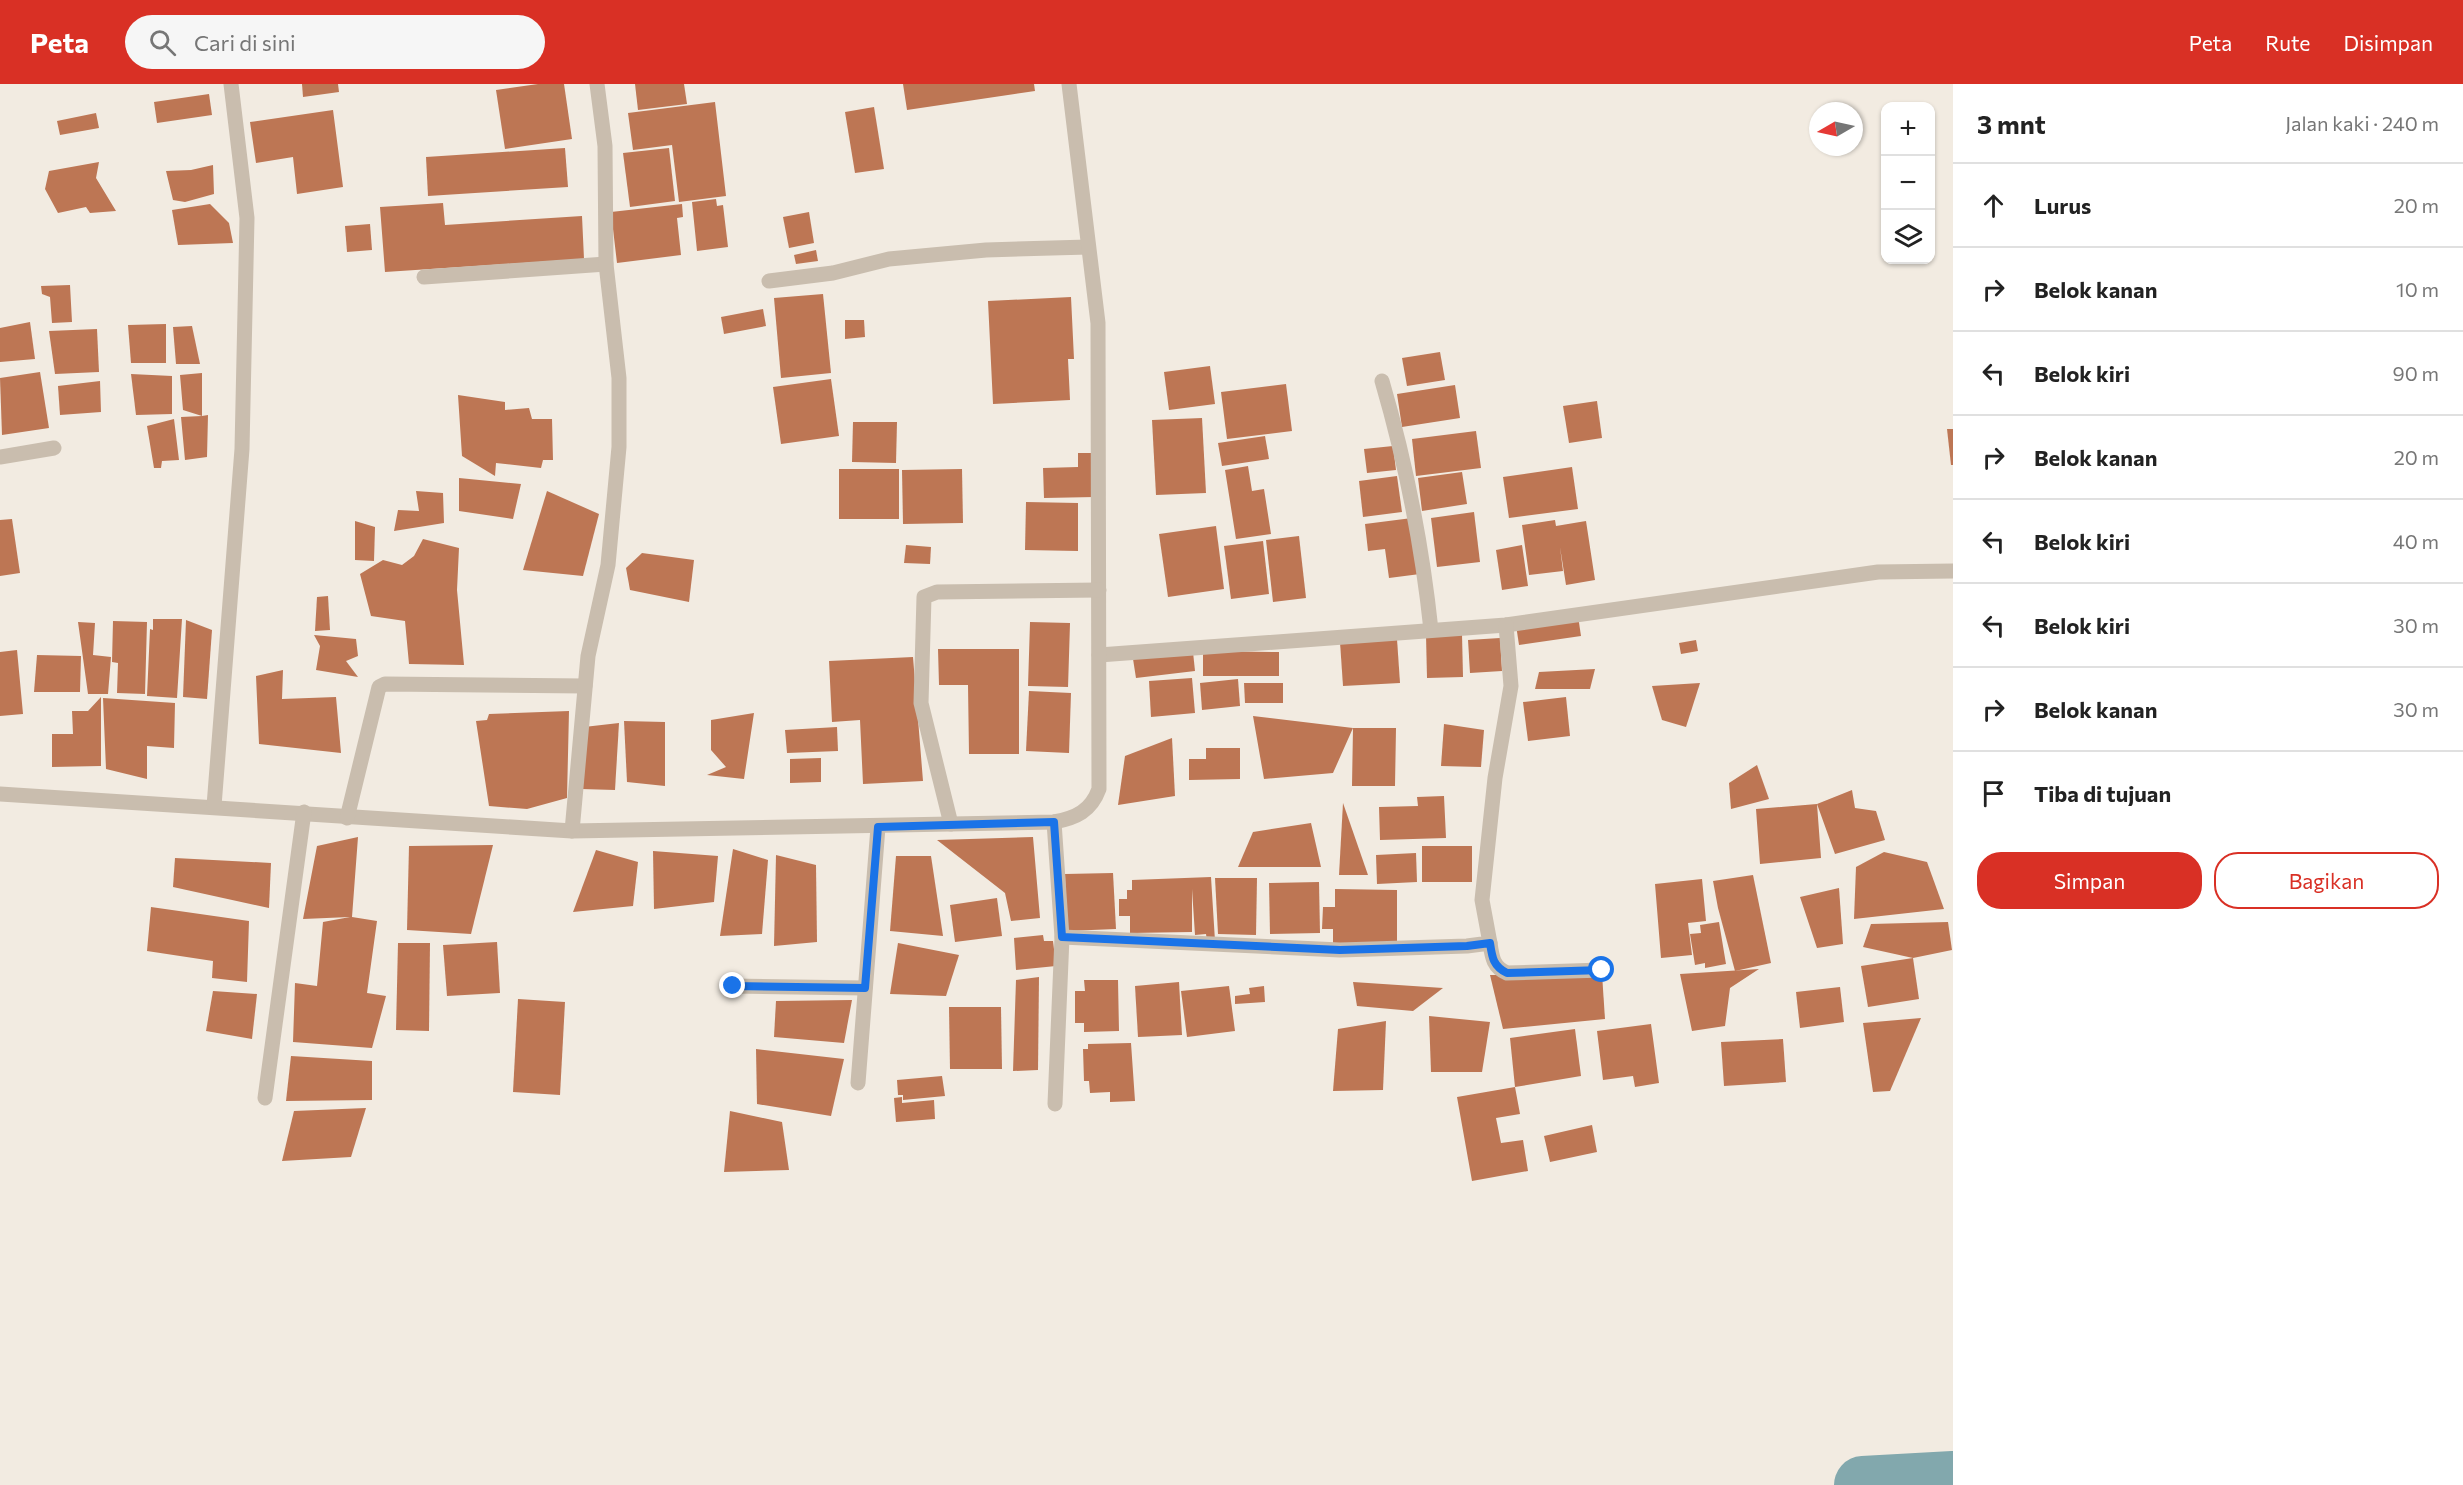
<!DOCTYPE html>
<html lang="id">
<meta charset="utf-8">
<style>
:root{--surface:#fff;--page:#f6f6f6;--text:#222;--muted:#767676;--line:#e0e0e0;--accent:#d93025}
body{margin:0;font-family:Commissioner,sans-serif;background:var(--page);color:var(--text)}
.controls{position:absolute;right:18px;top:18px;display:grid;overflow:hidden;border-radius:12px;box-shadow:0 2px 4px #0004}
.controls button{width:54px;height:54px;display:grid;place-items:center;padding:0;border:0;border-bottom:2px solid var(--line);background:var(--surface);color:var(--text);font:30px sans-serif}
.compass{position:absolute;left:1809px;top:18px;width:54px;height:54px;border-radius:50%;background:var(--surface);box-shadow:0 2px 4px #0004;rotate:261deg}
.stop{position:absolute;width:18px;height:18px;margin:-14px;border:4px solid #1a73e8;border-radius:50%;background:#fff}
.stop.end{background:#1a73e8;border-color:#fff;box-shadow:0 2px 6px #0008}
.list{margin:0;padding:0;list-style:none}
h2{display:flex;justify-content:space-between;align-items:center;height:78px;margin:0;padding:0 24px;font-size:26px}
h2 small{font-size:20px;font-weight:400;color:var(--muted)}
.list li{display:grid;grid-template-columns:39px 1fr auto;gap:18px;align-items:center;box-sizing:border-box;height:84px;padding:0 24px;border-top:2px solid var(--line)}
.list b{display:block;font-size:22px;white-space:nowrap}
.list em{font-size:20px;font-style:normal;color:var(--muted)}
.actions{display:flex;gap:12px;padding:18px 24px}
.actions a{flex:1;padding:14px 0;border:2px solid var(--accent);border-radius:24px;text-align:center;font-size:21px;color:var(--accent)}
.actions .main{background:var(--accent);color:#fff}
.icon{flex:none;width:33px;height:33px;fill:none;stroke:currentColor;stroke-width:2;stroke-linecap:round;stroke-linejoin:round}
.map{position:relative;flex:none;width:1953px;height:1401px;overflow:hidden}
header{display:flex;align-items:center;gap:36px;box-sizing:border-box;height:84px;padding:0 30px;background:var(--accent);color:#fff}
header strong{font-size:28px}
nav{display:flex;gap:33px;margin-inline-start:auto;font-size:21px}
.search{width:420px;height:54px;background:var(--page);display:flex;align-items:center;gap:15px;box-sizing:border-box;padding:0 21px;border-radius:33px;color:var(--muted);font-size:22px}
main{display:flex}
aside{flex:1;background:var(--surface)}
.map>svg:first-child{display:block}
</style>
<header>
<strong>Peta</strong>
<div class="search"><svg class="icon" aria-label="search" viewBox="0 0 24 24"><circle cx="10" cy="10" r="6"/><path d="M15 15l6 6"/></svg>Cari di sini</div>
<nav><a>Peta</a><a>Rute</a><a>Disimpan</a></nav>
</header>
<main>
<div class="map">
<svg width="1953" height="1401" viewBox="0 0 1953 1401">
<rect width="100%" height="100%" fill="#f2ebe1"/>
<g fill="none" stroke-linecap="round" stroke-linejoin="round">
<!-- river -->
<polyline stroke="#82a8ad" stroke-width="58" points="1863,1401 1953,1396"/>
</g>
<!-- building -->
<g fill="#bd7654">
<polygon points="302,0 338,0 339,8 303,13"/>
<polygon points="564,0 572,55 505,65 496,6 538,0"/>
<polygon points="635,0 684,0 687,20 638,26"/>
<polygon points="903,0 1034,0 1035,7 907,26"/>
<polygon points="209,10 212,31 157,39 154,18"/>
<polygon points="715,18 726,112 679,118 672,61 633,66 628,29"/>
<polygon points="874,23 884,85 855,89 845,28"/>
<polygon points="333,26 343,103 297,110 293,73 256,79 250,38"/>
<polygon points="96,29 99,44 60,51 57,37"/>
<polygon points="565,64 568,103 428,112 426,73"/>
<polygon points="669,64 675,117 630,123 623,69"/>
<polygon points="99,78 96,94 116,127 90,129 86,123 58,129 45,105 49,87"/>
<polygon points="213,81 214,110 185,118 173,116 166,87 191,86"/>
<polygon points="716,115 717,122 723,121 728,163 697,167 692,118"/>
<polygon points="443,119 445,141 582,132 584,175 385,188 380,123"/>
<polygon points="210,120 229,139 233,159 178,161 172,126"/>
<polygon points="682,120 683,133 677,134 681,171 617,179 611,128"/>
<polygon points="809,128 814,159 789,164 783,133"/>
<polygon points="370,140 372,166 347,168 345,142"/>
<polygon points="816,166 818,177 796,180 794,171"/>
<polygon points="70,201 72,238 52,239 50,213 42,210 41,202"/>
<polygon points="823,210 831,289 781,294 774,214"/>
<polygon points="1071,213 1074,275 1068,275 1070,316 993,320 988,217"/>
<polygon points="763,225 766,242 724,250 721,233"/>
<polygon points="845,236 864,236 865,253 845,255"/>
<polygon points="30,238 35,275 0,278 0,244"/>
<polygon points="166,240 166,279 131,279 128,241"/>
<polygon points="192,242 200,280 176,280 173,243"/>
<polygon points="97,245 99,288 55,290 49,247"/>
<polygon points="1440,268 1445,296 1407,302 1402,274"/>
<polygon points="1210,282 1215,320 1169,326 1164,288"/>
<polygon points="40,288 49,344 2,351 0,294"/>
<polygon points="202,289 202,332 208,331 207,373 185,376 181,333 202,332 183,326 180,291"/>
<polygon points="131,290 172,292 172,330 136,331"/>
<polygon points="831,295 839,352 781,360 773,303"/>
<polygon points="100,297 101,328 60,331 58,302"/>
<polygon points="1286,300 1292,347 1227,355 1221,308"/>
<polygon points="1455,301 1460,334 1402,343 1397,310"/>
<polygon points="458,311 505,318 505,326 529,324 532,335 552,335 553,376 543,376 541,384 496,379 495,392 462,372"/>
<polygon points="1597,317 1602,354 1569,359 1563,322"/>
<polygon points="1202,334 1206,409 1156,411 1152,336"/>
<polygon points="174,335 179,376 162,377 161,384 154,384 147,342"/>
<polygon points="853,338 897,338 896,379 852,378"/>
<polygon points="1947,345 1953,345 1953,381 1951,381"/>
<polygon points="1476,347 1481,384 1416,392 1412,355"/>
<polygon points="1265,352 1269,375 1222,382 1218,359"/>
<polygon points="1393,362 1396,386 1367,389 1364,365"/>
<polygon points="1078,369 1094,369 1095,413 1044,414 1043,384 1078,383"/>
<polygon points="1248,382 1252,407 1264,405 1271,450 1236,455 1225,386"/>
<polygon points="1572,383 1578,425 1509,434 1503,393"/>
<rect x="839" y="385" width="60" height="50"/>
<polygon points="962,385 963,439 903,440 902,386"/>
<polygon points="1462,388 1467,420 1422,427 1418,394"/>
<polygon points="1397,392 1402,428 1363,433 1359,397"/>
<polygon points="459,394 521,400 513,435 459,427"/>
<polygon points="416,407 443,409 444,439 394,447 398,426 419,427"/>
<polygon points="547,407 599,430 583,492 523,486"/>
<polygon points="1026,418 1078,419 1078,467 1025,466"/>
<polygon points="1474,428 1480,478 1437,483 1431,434"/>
<polygon points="1412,434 1420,490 1389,494 1385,465 1368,467 1365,440"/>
<polygon points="12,435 20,489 0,492 0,436"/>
<polygon points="1555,436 1556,442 1586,437 1595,496 1566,501 1560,463 1563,487 1529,491 1522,441"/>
<polygon points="355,437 375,443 374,477 355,476"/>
<polygon points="1216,442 1224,505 1168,513 1159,450"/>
<polygon points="1299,452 1306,514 1273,518 1266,456"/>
<polygon points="423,455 459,464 457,506 464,581 409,580 405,537 371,532 360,490 383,476 402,481 414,472"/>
<polygon points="1263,457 1269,510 1231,515 1224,462"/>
<polygon points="906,461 931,463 930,480 904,479"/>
<polygon points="1522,461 1528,502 1502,506 1496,466"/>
<polygon points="642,469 694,476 689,518 630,506 626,484"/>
<polygon points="328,512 330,546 315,547 317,513"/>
<polygon points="1578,532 1581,552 1519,561 1516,541"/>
<polygon points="153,535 182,535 177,614 147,612 150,545 153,546"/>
<polygon points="186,536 212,546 207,615 183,613"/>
<polygon points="113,537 147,538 145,610 117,609 118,579 112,578"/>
<polygon points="78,538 95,539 93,571 111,573 108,610 88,610"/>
<polygon points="1030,538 1070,539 1068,603 1028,602"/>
<polygon points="1462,550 1463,593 1427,594 1426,551"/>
<polygon points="314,551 356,555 358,572 346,577 358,593 316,586 320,562"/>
<polygon points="1500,554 1502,587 1470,589 1468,556"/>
<polygon points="1397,555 1400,599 1343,602 1340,558"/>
<polygon points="1696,556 1698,567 1681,570 1679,559"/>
<polygon points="938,565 1019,565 1019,670 969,670 968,601 939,601"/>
<polygon points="17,566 23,630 0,632 0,568"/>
<polygon points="1203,567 1279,568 1279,592 1203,592"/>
<polygon points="1193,568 1195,587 1136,594 1133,575"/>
<polygon points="37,571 81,572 80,608 34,608"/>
<polygon points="913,573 923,697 863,700 860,636 832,638 829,577"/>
<polygon points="1595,585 1590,605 1535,605 1539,588"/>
<polygon points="283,586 282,615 336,613 341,669 259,660 256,592"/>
<polygon points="1192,594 1195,629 1151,633 1149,597"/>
<polygon points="1238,595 1240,622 1202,626 1200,599"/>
<polygon points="1244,599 1283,599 1283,619 1245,619"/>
<polygon points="1700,599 1686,643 1662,636 1652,602"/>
<polygon points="1029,607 1071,609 1069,669 1026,667"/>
<polygon points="101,613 101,682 52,683 52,650 73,650 72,627 88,627"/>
<polygon points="1566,613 1570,652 1528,657 1523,618"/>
<polygon points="103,614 175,619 174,664 147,662 147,695 106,685"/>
<polygon points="569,627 567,714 527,725 489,722 476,637 487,636 489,630"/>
<polygon points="754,629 744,695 707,691 726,683 711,666 711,636"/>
<polygon points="1253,632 1353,644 1396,644 1395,702 1352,702 1353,644 1333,689 1264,695"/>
<polygon points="624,637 665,638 665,702 627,698"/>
<polygon points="619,639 615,706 581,705 584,643"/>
<polygon points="1444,640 1484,646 1481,683 1441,682"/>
<polygon points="837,643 838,667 787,669 785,646"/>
<polygon points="1172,654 1175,712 1118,721 1125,672"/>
<polygon points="1206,664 1240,664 1240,695 1189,696 1189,675 1206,675"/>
<polygon points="821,674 821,698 790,699 790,675"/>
<polygon points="1757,681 1769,715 1731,725 1729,699"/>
<polygon points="1852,706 1855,724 1876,727 1885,756 1835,770 1817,720 1821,774 1760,780 1756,725 1817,720"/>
<polygon points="1444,712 1446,754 1380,756 1379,723 1418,722 1417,713"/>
<polygon points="1343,719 1368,791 1339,791"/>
<polygon points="1311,739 1321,783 1238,783 1253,748"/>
<polygon points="358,753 352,833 377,837 367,909 386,912 372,964 293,958 295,899 317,902 323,838 350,833 303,835 317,762"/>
<polygon points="1033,753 1040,834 1011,837 1005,809 937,756"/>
<polygon points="493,761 471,850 407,846 409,762"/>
<rect x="1422" y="762" width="50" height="36"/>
<polygon points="733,765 768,776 762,850 720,852"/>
<polygon points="596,766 638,778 633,822 573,828"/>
<polygon points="653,767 718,772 714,818 654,825"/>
<polygon points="1884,768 1927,778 1944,825 1854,835 1856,783"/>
<polygon points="1416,769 1417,798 1377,800 1376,771"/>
<polygon points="776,771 816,781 817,858 774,862"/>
<polygon points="896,772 931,772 943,852 890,847"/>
<polygon points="175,774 271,779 269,824 173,803"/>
<polygon points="1113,789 1116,845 1067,847 1065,790"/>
<polygon points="1753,791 1771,879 1735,887 1718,824 1713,797"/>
<polygon points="1211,793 1215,857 1207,857 1206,850 1195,851 1192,805 1192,848 1130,849 1130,832 1119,832 1119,815 1127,815 1127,806 1132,806 1132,796"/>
<polygon points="1215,794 1257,794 1256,851 1218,850"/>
<polygon points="1702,795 1706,837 1688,839 1692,871 1661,874 1655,800"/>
<polygon points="1319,798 1320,849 1270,850 1269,799"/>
<polygon points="1839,804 1843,860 1817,864 1800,813"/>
<polygon points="1335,805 1397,806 1397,863 1333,862 1333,845 1322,845 1323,823 1335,823"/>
<polygon points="997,814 1002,852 955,858 950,821"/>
<polygon points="151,823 249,837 247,898 212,894 213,877 147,867"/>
<polygon points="1719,838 1726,880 1705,884 1705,879 1695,881 1690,850 1701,849 1700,841"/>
<polygon points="1948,838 1952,866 1913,874 1863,863 1871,840"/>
<polygon points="1043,851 1044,857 1053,857 1056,882 1016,886 1014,854"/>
<polygon points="497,858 500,909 447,912 443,861"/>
<polygon points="398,859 430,859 429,947 396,946"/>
<polygon points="898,859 959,871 946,912 890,910"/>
<polygon points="1913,874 1919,915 1868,923 1861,882"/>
<polygon points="1759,885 1730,904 1725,942 1692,947 1680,890"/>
<polygon points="1602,890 1605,935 1503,945 1490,891"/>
<polygon points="1039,893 1038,986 1013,987 1016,896"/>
<polygon points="1084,896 1118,896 1119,947 1084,948 1084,939 1075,939 1075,907 1085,907"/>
<polygon points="1179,898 1182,951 1138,953 1135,902"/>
<polygon points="1353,898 1443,904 1413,927 1357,922"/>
<polygon points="1229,902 1235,947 1187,953 1181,907"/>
<polygon points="1264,902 1265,918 1235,920 1235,912 1250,910 1249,904"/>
<polygon points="1840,903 1844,938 1800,944 1796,908"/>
<polygon points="213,907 257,910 252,955 206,947"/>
<polygon points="518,915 565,918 560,1011 513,1008"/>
<polygon points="852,916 844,959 774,953 776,917"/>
<polygon points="949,923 1001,923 1002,985 950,985"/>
<polygon points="1429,932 1490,938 1482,988 1431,988"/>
<polygon points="1921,934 1890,1007 1873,1008 1863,939"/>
<polygon points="1386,937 1383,1006 1333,1007 1338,945"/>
<polygon points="1651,940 1659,999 1635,1003 1633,992 1603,996 1597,947"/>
<polygon points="1575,945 1581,992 1515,1003 1510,954"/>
<polygon points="1783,955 1786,998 1724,1002 1721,958"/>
<polygon points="1131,959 1135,1017 1110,1018 1110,1008 1090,1009 1089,997 1084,997 1083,965 1088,965 1088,960"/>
<polygon points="756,965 844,975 831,1032 757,1020"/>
<polygon points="291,972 372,977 372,1016 286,1017"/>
<polygon points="942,992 945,1012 903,1016 903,1011 898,1011 897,996"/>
<polygon points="1515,1003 1520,1030 1496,1034 1501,1059 1523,1056 1528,1087 1472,1097 1457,1013"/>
<polygon points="902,1013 902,1019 934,1016 935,1035 896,1038 894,1014"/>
<polygon points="366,1024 351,1073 282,1077 294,1027"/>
<polygon points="730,1027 782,1038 789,1086 724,1088"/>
<polygon points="1592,1041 1597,1068 1550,1078 1544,1052"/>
</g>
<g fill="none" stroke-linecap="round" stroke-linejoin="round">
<!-- minor -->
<g stroke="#c9bdae" stroke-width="15">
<polyline points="424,193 606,180"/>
<polyline points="769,197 833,189 889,175 986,166 1088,163"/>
<path d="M 1382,297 C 1406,379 1422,461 1431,546"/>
<polyline points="0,373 54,364"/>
<polyline points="1099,571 1506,541 1878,488 1953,487"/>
<path d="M 0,710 L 572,747 L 1054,738 C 1076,734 1091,727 1099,705 L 1098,239 L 1069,0"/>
<polyline points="214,722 242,365 247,134 231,0"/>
<polyline points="347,734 379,603 385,600 585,602"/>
<polyline points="1054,738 1062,853 1055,1020"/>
<polyline points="951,740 921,619 924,513 937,508 1099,506"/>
<polyline points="572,747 588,572 608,481 619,363 619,294 606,180 605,62 597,0"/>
<polyline points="1062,853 1340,866 1467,862 1490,859 1482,816 1495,694 1511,602 1506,541"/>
<path d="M 1490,859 C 1492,873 1493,883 1507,889 L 1602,886"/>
<polyline points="733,902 865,904"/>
<polyline points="858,999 878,743"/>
<polyline points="265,1014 304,728"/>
</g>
</g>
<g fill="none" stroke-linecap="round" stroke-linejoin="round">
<!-- route -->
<path stroke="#1a73e8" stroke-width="8" d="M 733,902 L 865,904 L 878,743 L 1054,738 L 1062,853 L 1340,866 L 1467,862 L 1490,859 C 1492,873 1493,882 1507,889 L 1602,886"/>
</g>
</svg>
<div class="controls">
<button>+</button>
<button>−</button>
<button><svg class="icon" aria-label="layers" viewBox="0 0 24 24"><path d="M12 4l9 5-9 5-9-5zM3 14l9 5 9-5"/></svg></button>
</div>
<svg class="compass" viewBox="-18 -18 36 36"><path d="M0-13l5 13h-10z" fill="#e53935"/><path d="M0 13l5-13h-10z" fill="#767676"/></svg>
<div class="stop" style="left:1602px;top:886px"></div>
<div class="stop end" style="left:733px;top:902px"></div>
</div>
<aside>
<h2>3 mnt<small>Jalan kaki · 240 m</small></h2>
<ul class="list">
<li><svg class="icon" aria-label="ahead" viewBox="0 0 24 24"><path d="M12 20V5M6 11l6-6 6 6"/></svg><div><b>Lurus</b></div><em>20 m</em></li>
<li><svg class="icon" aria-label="right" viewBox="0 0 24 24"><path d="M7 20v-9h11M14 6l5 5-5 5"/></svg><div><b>Belok kanan</b></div><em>10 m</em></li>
<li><svg class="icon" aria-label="left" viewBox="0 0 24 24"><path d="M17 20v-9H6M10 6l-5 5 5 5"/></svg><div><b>Belok kiri</b></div><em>90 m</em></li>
<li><svg class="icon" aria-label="right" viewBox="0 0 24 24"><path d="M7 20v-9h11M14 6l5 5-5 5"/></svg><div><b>Belok kanan</b></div><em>20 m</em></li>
<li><svg class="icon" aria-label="left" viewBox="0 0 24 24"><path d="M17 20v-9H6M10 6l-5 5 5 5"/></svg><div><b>Belok kiri</b></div><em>40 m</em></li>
<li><svg class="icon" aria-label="left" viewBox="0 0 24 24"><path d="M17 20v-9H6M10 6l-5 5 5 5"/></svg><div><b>Belok kiri</b></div><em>30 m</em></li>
<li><svg class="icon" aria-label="right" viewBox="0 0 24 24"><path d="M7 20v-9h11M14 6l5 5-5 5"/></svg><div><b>Belok kanan</b></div><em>30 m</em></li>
<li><svg class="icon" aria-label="arrive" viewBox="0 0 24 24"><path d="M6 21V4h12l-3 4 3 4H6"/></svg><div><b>Tiba di tujuan</b></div></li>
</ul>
<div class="actions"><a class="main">Simpan</a><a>Bagikan</a></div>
</aside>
</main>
